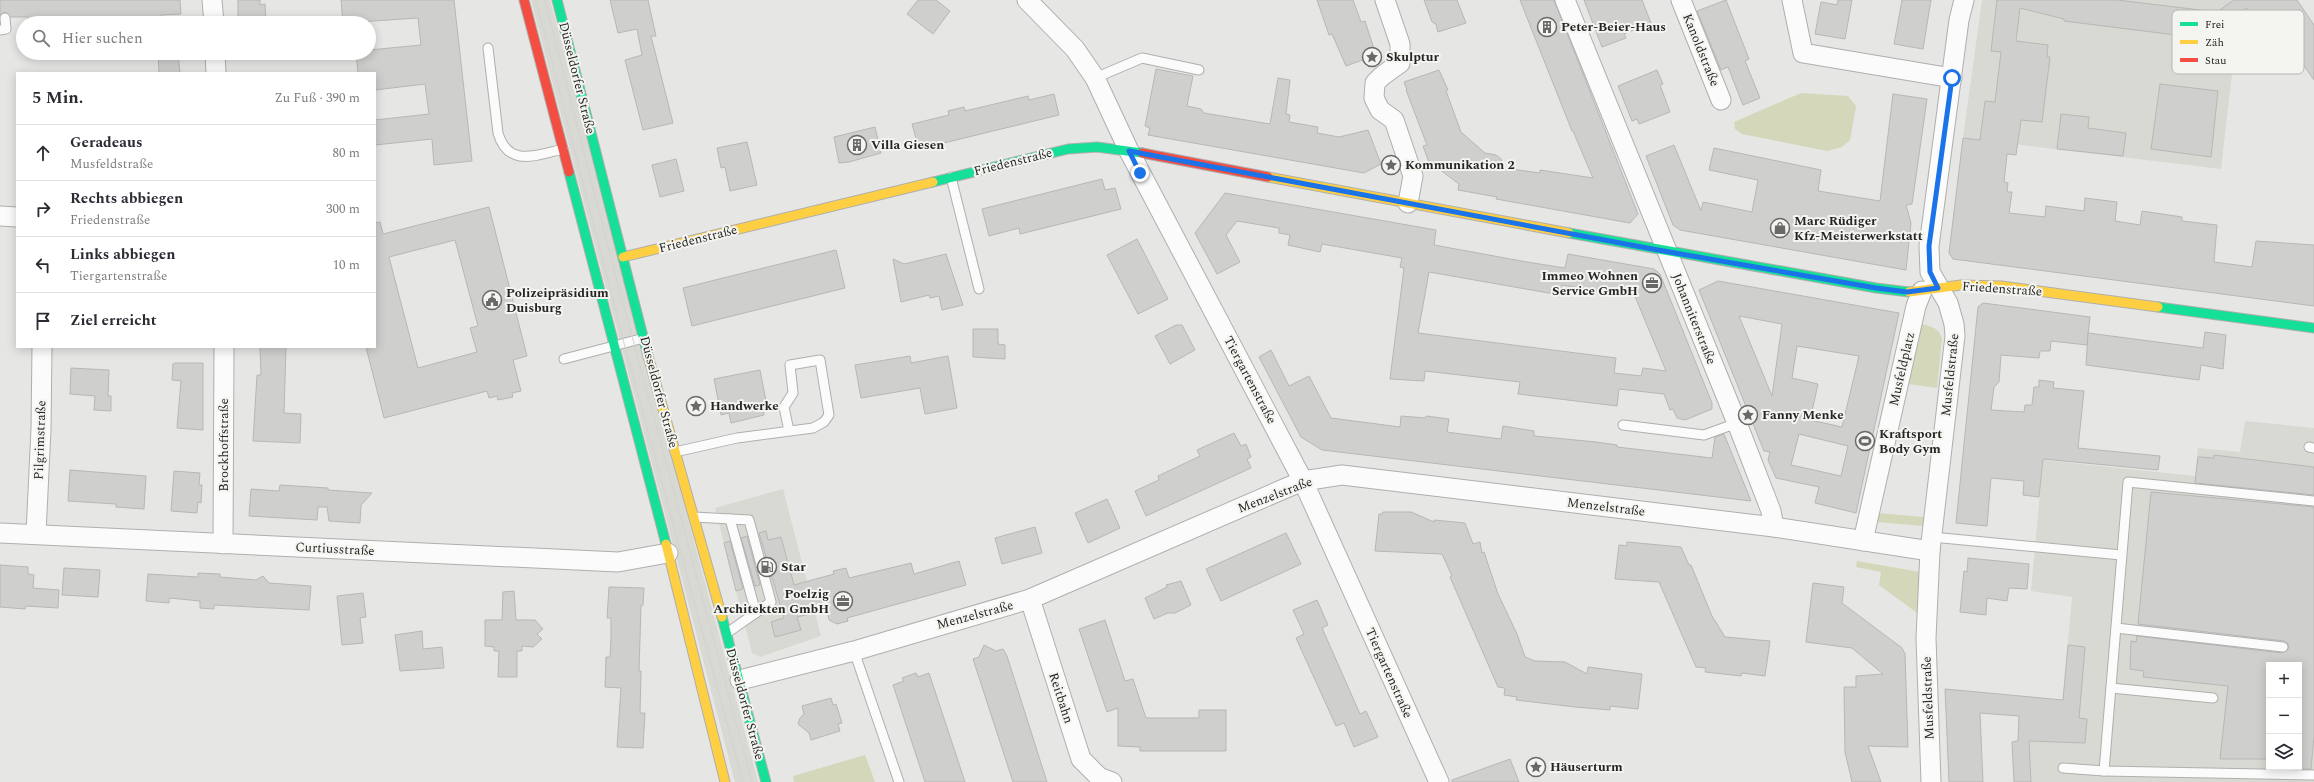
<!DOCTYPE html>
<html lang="de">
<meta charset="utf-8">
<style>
:root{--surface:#fff;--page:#f2f2f3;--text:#2b2b33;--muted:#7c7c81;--line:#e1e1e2}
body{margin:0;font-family:Spectral,serif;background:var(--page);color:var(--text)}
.controls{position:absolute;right:12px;bottom:12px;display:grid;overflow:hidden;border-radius:0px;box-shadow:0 2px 10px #0003}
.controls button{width:36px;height:36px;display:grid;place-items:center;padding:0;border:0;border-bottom:1px solid var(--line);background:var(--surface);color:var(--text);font:20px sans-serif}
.stop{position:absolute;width:12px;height:12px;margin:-9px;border:3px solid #1a73e8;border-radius:50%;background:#fff}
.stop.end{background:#1a73e8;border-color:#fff;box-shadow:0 1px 4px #0008}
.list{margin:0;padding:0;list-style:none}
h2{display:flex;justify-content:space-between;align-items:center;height:52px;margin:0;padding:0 16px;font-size:17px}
h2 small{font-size:13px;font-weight:400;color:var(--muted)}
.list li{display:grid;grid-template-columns:26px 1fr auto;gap:12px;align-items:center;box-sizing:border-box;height:56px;padding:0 16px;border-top:1px solid var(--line)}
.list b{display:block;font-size:15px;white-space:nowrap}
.list p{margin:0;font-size:13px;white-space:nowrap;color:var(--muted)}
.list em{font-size:13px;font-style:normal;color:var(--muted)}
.icon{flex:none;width:22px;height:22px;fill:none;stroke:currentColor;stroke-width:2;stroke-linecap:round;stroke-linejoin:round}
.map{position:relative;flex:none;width:2314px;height:782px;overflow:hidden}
.search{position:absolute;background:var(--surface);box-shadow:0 2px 10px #0003;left:16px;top:16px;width:360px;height:44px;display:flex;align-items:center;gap:10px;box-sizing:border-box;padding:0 14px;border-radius:22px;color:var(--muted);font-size:15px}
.panel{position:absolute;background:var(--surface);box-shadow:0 2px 10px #0003;left:16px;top:72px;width:360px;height:276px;border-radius:0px}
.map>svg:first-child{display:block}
</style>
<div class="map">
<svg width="2314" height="782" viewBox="0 0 2314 782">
<rect width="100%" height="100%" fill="#e6e6e4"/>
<!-- built -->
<g fill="#d8d9d2" fill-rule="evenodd">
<polygon points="531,0 550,0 758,782 735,782"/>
<polygon points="1982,0 2283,0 2237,31 2221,169 1963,138"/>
<path d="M 2245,421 L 2314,428 L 2314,782 L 2014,782 L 2012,742 L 2059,741 L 2072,597 L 2031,591 L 2043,460 L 2195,476 L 2198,448 L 2240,452 ZM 2269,665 L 2299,665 L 2299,767 L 2269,767 Z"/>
<polygon points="783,489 821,636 760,657 752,653 715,508"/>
</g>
<!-- green -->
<g fill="#d4d7b9">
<polygon points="1801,93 1848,96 1856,106 1850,140 1842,147 1827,151 1742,134 1735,129 1734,122"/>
<path d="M 1922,324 C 1933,327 1939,328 1942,339 L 1937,388 L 1908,384 Z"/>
<polygon points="1878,513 1924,517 1923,526 1877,522"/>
<polygon points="1857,561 1920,572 1920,615 1879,585 1881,572 1856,567"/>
<polygon points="865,755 875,782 794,782 793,776"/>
</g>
<!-- building -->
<g fill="#cfcfcd" stroke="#b7b7b5" fill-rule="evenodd">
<polygon points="0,0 180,0 181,14 161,15 162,23 137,23 137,17 74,23 29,23 28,17 11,17 5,12 0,15"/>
<polygon points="238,0 260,0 260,5 265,4 266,23 238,23"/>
<polygon points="341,0 454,0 472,161 434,165 432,139 375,145 375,120 429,114 425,84 375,90 375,73 358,73 356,53 369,53 369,50 421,45 418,18 343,23"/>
<polygon points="610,0 648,0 656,36 651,36 673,123 643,130 625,60 642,55 637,29 618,33"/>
<polygon points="918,0 936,0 950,11 933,34 907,14"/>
<polygon points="1317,0 1353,0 1361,22 1365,21 1376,55 1346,66 1332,34 1329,35"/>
<polygon points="1424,0 1457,0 1466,23 1438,32 1436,24 1432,22"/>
<polygon points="1520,0 1554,0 1638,214 1630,223 1496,199 1497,197 1458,190 1459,184 1439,169 1436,170 1434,163 1430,165 1423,146 1427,145 1406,90 1407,90 1404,82 1439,70 1448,90 1446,91 1461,132 1485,153 1496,155 1501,159 1504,168 1540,173 1540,170 1593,178 1573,131 1572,131"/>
<polygon points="1584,0 1642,0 1651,23 1624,34 1626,38 1602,47"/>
<polygon points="1726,0 1749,59 1745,61 1760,98 1743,105 1728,67 1721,70 1697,11"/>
<polygon points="1838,0 1852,0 1845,39 1815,34 1821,2 1837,5"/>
<polygon points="1902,0 1931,0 1923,49 1894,44"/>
<polygon points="1997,0 2117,0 2217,12 2234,0 2297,0 2314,25 2314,80 2300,60 2296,63 2283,43 2275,48 2247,8 2209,34 2176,30 2176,35 2064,21 2064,19 2020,8 2016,41 2048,45 2047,57 2050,57 2042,122 2021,120 2016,155 2007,154 2004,182 2008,183 2007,192 2012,192 2009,213 2045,217 2046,206 2084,211 2085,198 2117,202 2115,221 2140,225 2142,211 2182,217 2182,221 2217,225 2214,262 2252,267 2256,241 2314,245 2314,306 1953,259 1949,253 1963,138 1980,140 1985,101 1995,102 2001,52 1991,51"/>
<polygon points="158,53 178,53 180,73 159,73"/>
<polygon points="1156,69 1193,76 1187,106 1201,109 1204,113 1270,124 1278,78 1290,80 1286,114 1290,115 1289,122 1318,127 1317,133 1339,137 1368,130 1381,164 1364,173 1148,135 1150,128 1145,126"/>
<polygon points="1657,70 1663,84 1660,85 1670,112 1639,124 1637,119 1632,121 1618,86"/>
<polygon points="2160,84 2218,91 2211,157 2151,149"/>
<polygon points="1054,94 1059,115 919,149 912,124 949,115 948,111 964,107 965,111 1028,96 1029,100"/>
<polygon points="1893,94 1927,99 1912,204 1906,205 1911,223 1906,270 1680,230 1673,225 1646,156 1674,145 1701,211 1703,202 1752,212 1758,180 1709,170 1714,148 1821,170 1818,191 1880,201"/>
<polygon points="2061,114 2089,117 2088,128 2126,133 2123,156 2057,149"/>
<polygon points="875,127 881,153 849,162 839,163 834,137"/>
<polygon points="747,142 757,185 730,191 725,167 721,168 717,148"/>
<polygon points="676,159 684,191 660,197 652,165"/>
<polygon points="1102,179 1105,190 1115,188 1121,209 1020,234 1019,228 989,236 982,209"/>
<path d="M 1225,193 L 1436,230 L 1434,245 L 1527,262 L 1565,268 L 1568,254 L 1654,269 L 1660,274 L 1712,403 L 1712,409 L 1685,420 L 1677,418 L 1673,409 L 1670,410 L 1664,394 L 1619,389 L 1617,406 L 1518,394 L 1520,382 L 1425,371 L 1424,381 L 1390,379 L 1404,268 L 1400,267 L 1402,258 L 1322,244 L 1320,252 L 1288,245 L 1290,235 L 1279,233 L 1279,228 L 1237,221 L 1226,235 L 1240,262 L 1217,274 L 1195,233 ZM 1429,272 L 1560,295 L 1562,285 L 1606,293 L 1606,289 L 1634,294 L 1666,371 L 1643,368 L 1641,376 L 1614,373 L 1616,358 L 1418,333 Z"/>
<path d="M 489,207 L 527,356 L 513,360 L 521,391 L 512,393 L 513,397 L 498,400 L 497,396 L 489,398 L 487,391 L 384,418 L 366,347 L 375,347 L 375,223 L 380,222 L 383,234 ZM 455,240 L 478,326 L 470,328 L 477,352 L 418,368 L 389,257 Z"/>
<polygon points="1137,239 1168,299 1138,314 1107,255"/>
<polygon points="836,250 845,288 692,326 683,288"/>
<polygon points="946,254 963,305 942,310 939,296 930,298 929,295 901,302 893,259 904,264"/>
<path d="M 1718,281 L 1899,313 L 1856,513 L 1815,503 L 1819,487 L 1776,478 L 1768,460 L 1770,452 L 1764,451 L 1699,290 ZM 1739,316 L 1782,324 L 1772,396 ZM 1797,346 L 1859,356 L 1842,427 L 1810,420 L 1818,384 L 1792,378 ZM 1799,434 L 1848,446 L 1841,476 L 1791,465 Z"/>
<polygon points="1983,303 2090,317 2087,345 2051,341 2050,351 2040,351 2039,358 2001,355 1999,382 1994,387 1991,410 2024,412 2025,405 2032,405 2034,387 2039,387 2039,380 2054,382 2053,388 2084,391 2078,448 2160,456 2158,470 2043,459 2039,497 2023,495 2024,481 1991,478 1987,526 1956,523 1978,307"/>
<polygon points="1176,325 1182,325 1195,350 1170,364 1155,336"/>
<polygon points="973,329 998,329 998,344 1005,345 1005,359 973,357"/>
<polygon points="2205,332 2226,335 2223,369 2201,365 2199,380 2086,365 2088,333 2203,348"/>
<polygon points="260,347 286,347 284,413 301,414 300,443 253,441 257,375 261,375"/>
<polygon points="1271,350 1289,386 1309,376 1331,418 1400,427 1401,416 1425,418 1426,416 1449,419 1447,432 1454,433 1501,439 1503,426 1534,431 1534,436 1596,442 1617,445 1617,447 1712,458 1715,437 1724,434 1751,501 1322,450 1301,437 1259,357"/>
<polygon points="910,356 911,363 948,356 957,408 925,414 920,388 861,398 855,365"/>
<polygon points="175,363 203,363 203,430 177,428 181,381 172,380 173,364"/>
<polygon points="71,368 109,370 108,396 111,396 111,411 94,410 95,396 70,394"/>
<polygon points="760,370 768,411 763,412 764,415 731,423 729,413 721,415 714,379"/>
<polygon points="1234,433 1241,446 1246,444 1251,457 1247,459 1251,468 1146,516 1135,491 1159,480 1158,476 1200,456 1197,450"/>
<polygon points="2214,455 2314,467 2314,495 2195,483 2198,457 2214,458"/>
<polygon points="70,470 146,476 144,509 116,507 116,504 68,501"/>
<polygon points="174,471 200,473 199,485 202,485 201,503 198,502 197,513 171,511"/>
<polygon points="280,485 328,488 328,490 372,493 361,505 360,523 329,521 327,507 318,507 317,520 249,516 251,489 279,491"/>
<polygon points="2151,492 2314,507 2314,736 2311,769 2299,769 2299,665 2269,665 2269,759 2220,759 2228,686 2143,677 2144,671 2130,669 2131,641 2136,642 2137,636 2282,653 2289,648 2288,644 2284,641 2138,624"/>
<polygon points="1107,499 1120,528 1088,543 1075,513"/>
<polygon points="1383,512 1411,512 1434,522 1434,520 1465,523 1473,544 1480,542 1482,553 1484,552 1498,594 1517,634 1525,657 1535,661 1565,662 1587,674 1588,667 1642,674 1638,709 1610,706 1610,710 1575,707 1516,700 1517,697 1504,695 1505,688 1498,687 1450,577 1452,576 1442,554 1375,551 1379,514 1382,514"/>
<polygon points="1035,527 1042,553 1002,564 995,538"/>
<polygon points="766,531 768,540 781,537 794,585 834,574 833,571 846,568 849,578 911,563 914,574 959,561 966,585 847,618 848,621 837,624 829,620 827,610 797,617 801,630 775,637 771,622 784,618 759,533"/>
<polygon points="1286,533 1301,564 1221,601 1206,569"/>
<polygon points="747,536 760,585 755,586 741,538"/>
<polygon points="730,541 743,589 736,591 724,543"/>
<polygon points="1627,542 1681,547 1689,565 1691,565 1712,616 1725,637 1770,641 1765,676 1742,673 1741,676 1705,672 1706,668 1696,667 1659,582 1615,579 1619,545 1627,546"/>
<polygon points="1968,558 2029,564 2027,589 2009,588 2007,601 1987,598 1986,615 1960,612 1964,571 1967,572"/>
<polygon points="0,565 28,567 28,574 34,575 33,588 59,590 58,608 26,606 25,609 0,607"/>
<polygon points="64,568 100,570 98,597 62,595"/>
<polygon points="198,573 220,574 220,577 256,580 263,576 269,583 311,586 309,610 214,605 214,609 200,608 200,601 169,598 169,603 146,601 148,574 198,577"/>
<polygon points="1181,581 1191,605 1175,613 1168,613 1154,619 1145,598 1167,587 1166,585"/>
<polygon points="1813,583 1844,587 1842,603 1902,648 1905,654 1908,747 1868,746 1881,782 1852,782 1845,752 1844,687 1856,687 1856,676 1883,674 1852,648 1806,642"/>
<polygon points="609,587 644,588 643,605 641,606 639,671 641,671 640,713 645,713 643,748 617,747 621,688 605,687 606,657 610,657 611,638 611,618 607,618"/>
<polygon points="514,591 516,620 535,620 543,629 537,634 542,639 533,647 522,646 522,651 517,651 517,677 498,677 499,651 494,651 494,647 485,646 485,620 502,620 503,592"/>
<polygon points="363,593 366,617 360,618 363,643 342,645 337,596"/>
<polygon points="1317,600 1328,625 1322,628 1360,714 1366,711 1378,737 1354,747 1344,723 1336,726 1296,638 1304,634 1293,610"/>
<polygon points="1105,620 1125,681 1133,679 1146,718 1199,718 1199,710 1226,710 1226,751 1140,751 1140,747 1118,746 1118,708 1107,712 1079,629"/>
<polygon points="422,631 423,649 442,647 444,668 400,671 395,635"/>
<polygon points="984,645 996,651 1003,649 1007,656 1047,782 1013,782 973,659 979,657"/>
<polygon points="2068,645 2085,647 2079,718 2087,719 2085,743 2029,741 2031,782 2014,782 2012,742 2018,741 2019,716 1980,713 1983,782 1949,782 1945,689 2063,700"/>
<polygon points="916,673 918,677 929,673 965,782 925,782 893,685 904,681 902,678"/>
<polygon points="831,698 833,705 836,704 842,723 838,724 840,731 811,740 809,733 798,724 800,718 804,714 802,706"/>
<polygon points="1510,759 1519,782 1452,782 1452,780"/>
</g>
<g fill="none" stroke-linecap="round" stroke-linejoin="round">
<!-- lane casing -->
<g stroke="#afafae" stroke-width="11">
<g id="lane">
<polyline points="0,30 6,29 5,18"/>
<path d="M 488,48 L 498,133 C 508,168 537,155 563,149"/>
<polyline points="1095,78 1142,58 1199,70"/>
<polyline points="951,177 979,289"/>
<polyline points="564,359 644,338"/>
<polyline points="1623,425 1704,435 1737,423"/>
<polyline points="2309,447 2314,448"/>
<polyline points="675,452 737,438 813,428 824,422 829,415 820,360 790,365 793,393 784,407 789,431"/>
<polyline points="2314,501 2128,482 2104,771 2314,775"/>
<polyline points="694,517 749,520 771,602 727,633"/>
<polyline points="730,519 756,613"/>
<polyline points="1932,537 2121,555"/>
<polyline points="2116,628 2283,647"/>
<polyline points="854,651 899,782"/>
<polyline points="2111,688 2213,698"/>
<polyline points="2063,768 2104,771"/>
</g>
</g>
<!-- street casing -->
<g stroke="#afafae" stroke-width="21">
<g id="street">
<polyline points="212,0 214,23"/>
<polyline points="1027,0 1075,49 1095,78 1129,151 1303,481 1439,782"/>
<polyline points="1385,0 1400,44 1400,63 1382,76 1375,83 1374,98 1380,110 1394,120 1413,176 1408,203"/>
<polyline points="1565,0 1737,423 1771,511 1774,527"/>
<polyline points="1681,0 1721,100"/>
<polyline points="1792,0 1803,53 1952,78"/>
<polyline points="215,53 216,73"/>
<polyline points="0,216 17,217"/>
<polyline points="0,533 618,562 668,553"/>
<polyline points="36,534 41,429 42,347"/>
<polyline points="1863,541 1916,306 1922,291"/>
<polyline points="223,544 224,347"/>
<polyline points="1030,599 1081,759 1099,777 1112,782"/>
<polyline points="740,680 854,651 1030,599 1286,488 1303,481 1342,475 1774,527 1930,551"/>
<polyline points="1931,782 1926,638 1930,551 1955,336 1954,324 1948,303 1930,272 1929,246 1959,20 1964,0"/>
</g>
</g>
<!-- fast casing -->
<g stroke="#afafae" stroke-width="11">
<g id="fast">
<polyline points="557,0 648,356"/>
<polyline points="569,172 666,544"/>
<polyline points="933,182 1068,149 1097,147 1142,153"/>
<polyline points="1569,233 1876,288 1909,292"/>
<polyline points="2158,307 2314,328"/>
<polyline points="722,617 766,782"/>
</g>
</g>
<!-- slow casing -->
<g stroke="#afafae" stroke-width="11">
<g id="slow">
<polyline points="1268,177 1569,233"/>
<polyline points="623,257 933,182"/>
<polyline points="1909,292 1961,285 2001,286 2158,307"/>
<polyline points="648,356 722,617"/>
<polyline points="666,544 725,782"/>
</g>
</g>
<!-- jam casing -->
<g stroke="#afafae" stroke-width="11">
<g id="jam">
<polyline points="524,0 569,172"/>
<polyline points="1142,153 1268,177"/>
</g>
</g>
<!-- lane -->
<use href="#lane" stroke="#fbfbfb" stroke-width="9"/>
<!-- street -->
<use href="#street" stroke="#fbfbfb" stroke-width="19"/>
<!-- fast -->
<use href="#fast" stroke="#16e098" stroke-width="9"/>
<!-- slow -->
<use href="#slow" stroke="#ffcf43" stroke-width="9"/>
<!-- jam -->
<use href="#jam" stroke="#f24e42" stroke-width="9"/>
<!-- tram -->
<g stroke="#d2d2d1" stroke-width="1">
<polyline points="536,0 624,343 743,782"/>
<polyline points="545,0 611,258 752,782"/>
</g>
</g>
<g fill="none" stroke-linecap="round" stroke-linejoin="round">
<!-- route -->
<polyline stroke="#1a73e8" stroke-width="5" points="1140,173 1129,151 1658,250 1876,288 1907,292 1938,288 1930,272 1929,246 1952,78"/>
</g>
<!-- icons -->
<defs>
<g id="building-ring" transform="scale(1)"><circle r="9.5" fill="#f4f5f0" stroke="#696967" stroke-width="1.5"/><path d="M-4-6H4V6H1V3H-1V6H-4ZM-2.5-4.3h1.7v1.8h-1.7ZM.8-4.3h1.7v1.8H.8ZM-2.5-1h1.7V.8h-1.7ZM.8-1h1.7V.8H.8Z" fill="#696967"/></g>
<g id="sight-ring" transform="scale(1)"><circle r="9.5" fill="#f4f5f0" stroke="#696967" stroke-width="1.5"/><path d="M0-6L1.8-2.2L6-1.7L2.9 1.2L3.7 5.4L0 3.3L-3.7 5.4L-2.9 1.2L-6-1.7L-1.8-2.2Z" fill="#696967"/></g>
<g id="shop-ring" transform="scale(1)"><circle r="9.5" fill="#f4f5f0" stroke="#696967" stroke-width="1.5"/><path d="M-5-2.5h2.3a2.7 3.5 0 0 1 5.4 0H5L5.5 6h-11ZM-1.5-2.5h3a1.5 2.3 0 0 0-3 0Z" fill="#696967"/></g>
<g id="office-ring" transform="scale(1)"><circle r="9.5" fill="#f4f5f0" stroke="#696967" stroke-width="1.5"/><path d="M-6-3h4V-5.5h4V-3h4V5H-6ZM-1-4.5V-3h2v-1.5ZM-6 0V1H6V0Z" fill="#696967"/></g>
<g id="civic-ring" transform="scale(1)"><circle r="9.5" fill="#f4f5f0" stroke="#696967" stroke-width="1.5"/><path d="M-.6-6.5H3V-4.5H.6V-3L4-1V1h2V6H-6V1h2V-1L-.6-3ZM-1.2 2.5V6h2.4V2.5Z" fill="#696967"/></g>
<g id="stadium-ring" transform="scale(1)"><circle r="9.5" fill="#f4f5f0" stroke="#696967" stroke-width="1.5"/><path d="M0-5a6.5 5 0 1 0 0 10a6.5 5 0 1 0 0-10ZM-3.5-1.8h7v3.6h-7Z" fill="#696967"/></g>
<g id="fuel-ring" transform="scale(1)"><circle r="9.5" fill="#f4f5f0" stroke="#696967" stroke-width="1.5"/><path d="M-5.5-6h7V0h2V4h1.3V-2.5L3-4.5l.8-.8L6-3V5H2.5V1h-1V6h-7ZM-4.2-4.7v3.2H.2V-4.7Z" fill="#696967"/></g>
</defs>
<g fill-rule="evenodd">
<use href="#building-ring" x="1547" y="27"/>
<use href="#sight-ring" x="1372" y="57"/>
<use href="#building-ring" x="857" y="145"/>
<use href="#sight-ring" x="1391" y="165"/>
<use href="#shop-ring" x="1780" y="228"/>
<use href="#office-ring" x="1652" y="283"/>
<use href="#civic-ring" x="492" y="300"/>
<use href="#sight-ring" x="696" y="406"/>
<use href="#sight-ring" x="1748" y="415"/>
<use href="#stadium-ring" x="1865" y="441"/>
<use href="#fuel-ring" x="767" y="567"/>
<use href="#office-ring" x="843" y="601"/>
<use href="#sight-ring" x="1536" y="767"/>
</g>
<g text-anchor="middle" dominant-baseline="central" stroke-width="4" stroke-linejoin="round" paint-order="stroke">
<!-- poi labels -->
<g font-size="13" font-weight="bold" fill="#252523" stroke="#f4f5f0" text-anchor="start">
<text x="1561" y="27">Peter-Beier-Haus</text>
<text x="1386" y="57">Skulptur</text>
<text x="871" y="145">Villa Giesen</text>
<text x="1405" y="165">Kommunikation 2</text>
<text x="1794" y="221">Marc Rüdiger<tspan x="1794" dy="15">Kfz-Meisterwerkstatt</tspan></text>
<text x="1638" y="276" text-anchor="end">Immeo Wohnen<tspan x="1638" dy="15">Service GmbH</tspan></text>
<text x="506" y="293">Polizeipräsidium<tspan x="506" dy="15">Duisburg</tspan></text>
<text x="710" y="406">Handwerke</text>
<text x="1762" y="415">Fanny Menke</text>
<text x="1879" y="434">Kraftsport<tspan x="1879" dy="15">Body Gym</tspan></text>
<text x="781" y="567">Star</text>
<text x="829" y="594" text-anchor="end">Poelzig<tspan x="829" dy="15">Architekten GmbH</tspan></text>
<text x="1550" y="767">Häuserturm</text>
</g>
<!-- street labels -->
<g font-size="13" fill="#252523" stroke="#f4f5f0">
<text transform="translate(1701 50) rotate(68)">Kanoldstraße</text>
<text transform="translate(577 78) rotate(76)">Düsseldorfer Straße</text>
<text transform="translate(1013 162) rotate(-14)">Friedenstraße</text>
<text transform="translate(698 239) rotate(-14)">Friedenstraße</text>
<text transform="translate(2002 289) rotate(4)">Friedenstraße</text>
<text transform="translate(1694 319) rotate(68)">Johanniterstraße</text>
<text transform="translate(1902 369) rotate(-77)">Musfeldplatz</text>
<text transform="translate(1950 375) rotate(-84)">Musfeldstraße</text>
<text transform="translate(1250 380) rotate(62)">Tiergartenstraße</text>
<text transform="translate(659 392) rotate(75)">Düsseldorfer Straße</text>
<text transform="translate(40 440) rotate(-88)">Pilgrimstraße</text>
<text transform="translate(224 445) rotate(-90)">Brockhoffstraße</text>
<text transform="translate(1275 495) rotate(-21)">Menzelstraße</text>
<text transform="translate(1606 507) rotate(7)">Menzelstraße</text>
<text transform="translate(335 549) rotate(3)">Curtiusstraße</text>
<text transform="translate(975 615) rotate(-15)">Menzelstraße</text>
<text transform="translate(1389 673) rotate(66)">Tiergartenstraße</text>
<text transform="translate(1061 698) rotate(72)">Reitbahn</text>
<text transform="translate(1928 698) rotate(-92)">Musfeldstraße</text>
<text transform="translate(745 704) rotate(75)">Düsseldorfer Straße</text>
</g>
</g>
<!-- legend -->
<rect x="2172" y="10" width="132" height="64" rx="6" fill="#f4f5f0" stroke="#b6b7b2" stroke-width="1"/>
<rect x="2180" y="22" width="18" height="4" fill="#16e098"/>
<rect x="2180" y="40" width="18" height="4" fill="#ffcf43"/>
<rect x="2180" y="58" width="18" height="4" fill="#f24e42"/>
<g font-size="11" fill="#252523">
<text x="2205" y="28">Frei</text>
<text x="2205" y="46">Zäh</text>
<text x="2205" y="64">Stau</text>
</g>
</svg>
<div class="controls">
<button>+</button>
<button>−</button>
<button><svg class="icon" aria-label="layers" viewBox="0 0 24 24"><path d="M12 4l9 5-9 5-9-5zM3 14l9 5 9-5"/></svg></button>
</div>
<div class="stop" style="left:1952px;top:78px"></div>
<div class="stop end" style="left:1140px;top:173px"></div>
<div class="search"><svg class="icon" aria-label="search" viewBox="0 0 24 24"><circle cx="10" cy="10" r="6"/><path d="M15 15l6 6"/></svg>Hier suchen</div>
<section class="panel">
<h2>5 Min.<small>Zu Fuß · 390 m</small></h2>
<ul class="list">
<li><svg class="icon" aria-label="ahead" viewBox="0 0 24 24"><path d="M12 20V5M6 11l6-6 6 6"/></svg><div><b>Geradeaus</b><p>Musfeldstraße</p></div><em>80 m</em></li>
<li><svg class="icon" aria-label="right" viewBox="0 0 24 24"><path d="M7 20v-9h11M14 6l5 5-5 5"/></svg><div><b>Rechts abbiegen</b><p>Friedenstraße</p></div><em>300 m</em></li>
<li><svg class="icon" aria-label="left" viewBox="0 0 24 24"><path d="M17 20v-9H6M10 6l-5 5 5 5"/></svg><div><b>Links abbiegen</b><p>Tiergartenstraße</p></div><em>10 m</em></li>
<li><svg class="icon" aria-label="arrive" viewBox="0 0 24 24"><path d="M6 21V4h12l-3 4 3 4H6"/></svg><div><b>Ziel erreicht</b></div></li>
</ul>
</section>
</div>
